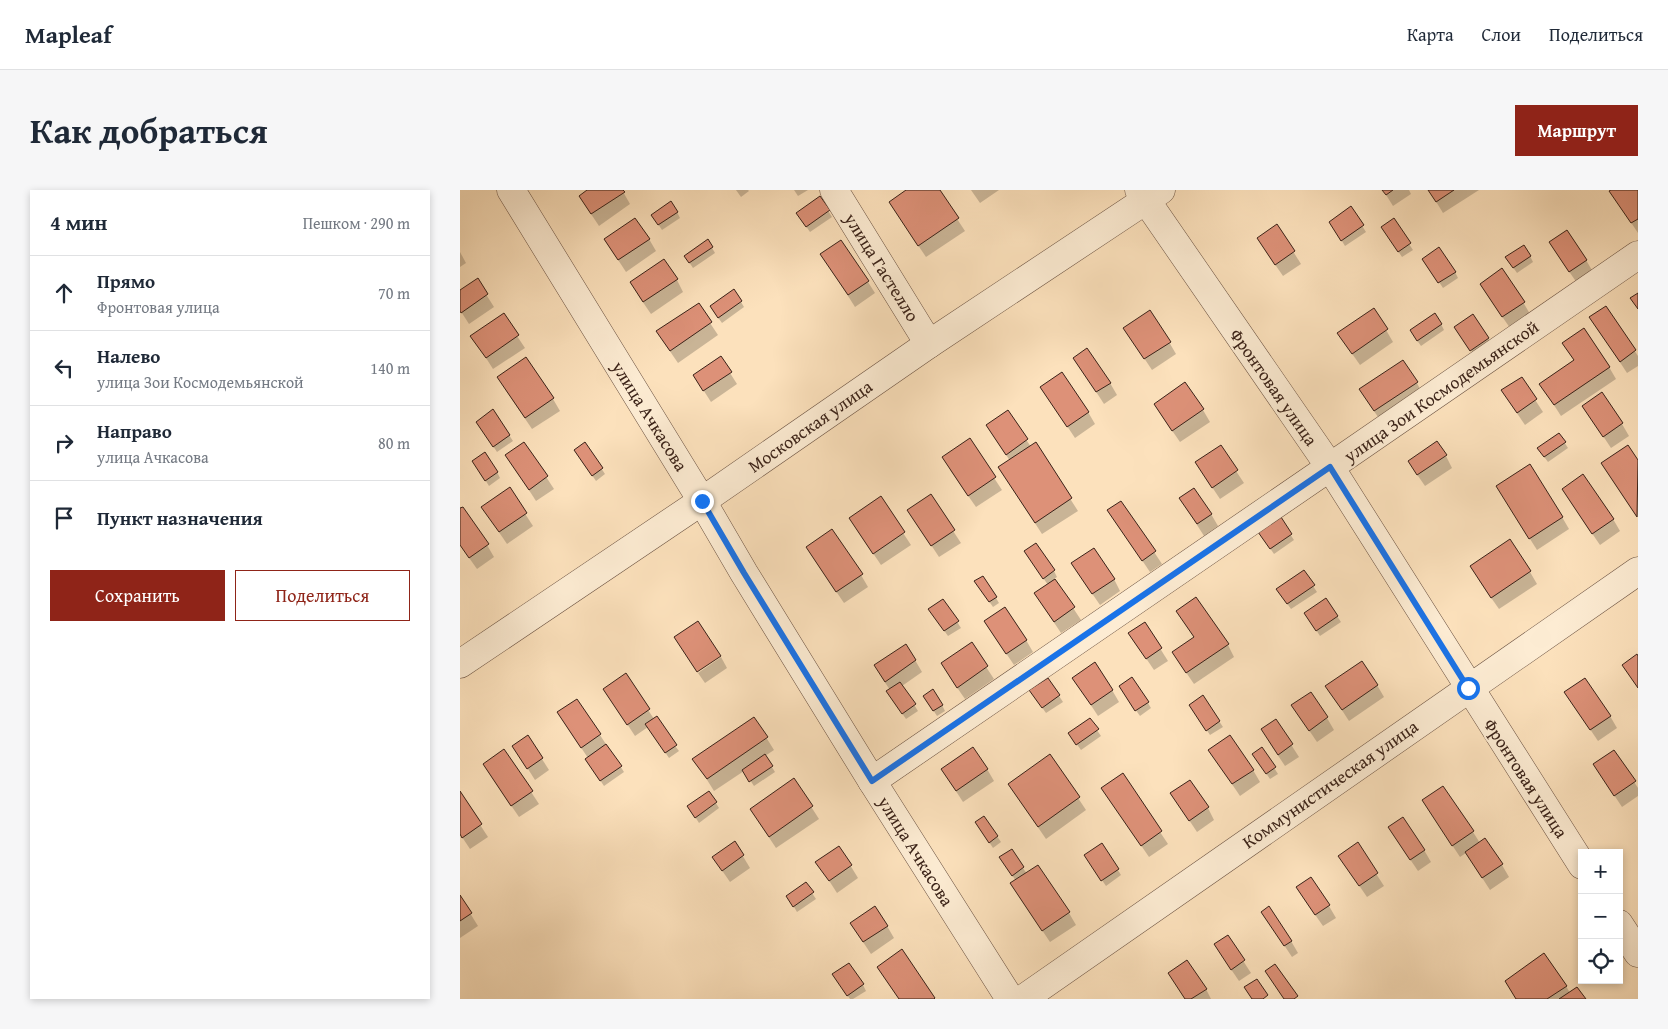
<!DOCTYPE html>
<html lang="ru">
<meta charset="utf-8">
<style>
:root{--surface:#fff;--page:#f6f6f7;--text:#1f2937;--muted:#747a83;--line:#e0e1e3;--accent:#8f2418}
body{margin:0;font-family:"Gentium Book Plus",serif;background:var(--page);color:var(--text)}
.controls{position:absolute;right:15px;bottom:15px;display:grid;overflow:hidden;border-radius:0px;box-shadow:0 2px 8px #0003}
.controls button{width:45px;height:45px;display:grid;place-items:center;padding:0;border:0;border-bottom:1px solid var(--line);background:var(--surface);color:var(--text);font:25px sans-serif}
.stop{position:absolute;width:15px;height:15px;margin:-11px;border:4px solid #1a73e8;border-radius:50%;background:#fff}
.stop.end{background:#1a73e8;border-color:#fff;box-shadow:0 1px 5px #0008}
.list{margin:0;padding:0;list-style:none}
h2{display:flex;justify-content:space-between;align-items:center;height:65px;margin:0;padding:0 20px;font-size:21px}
h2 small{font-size:16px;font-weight:400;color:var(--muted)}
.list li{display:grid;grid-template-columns:32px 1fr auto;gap:15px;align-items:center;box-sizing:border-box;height:75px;padding:0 20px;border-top:1px solid var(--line)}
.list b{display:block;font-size:19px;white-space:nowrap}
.list p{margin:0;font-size:16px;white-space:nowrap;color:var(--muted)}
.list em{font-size:16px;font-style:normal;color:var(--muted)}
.actions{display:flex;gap:10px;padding:15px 20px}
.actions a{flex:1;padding:11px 0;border:1px solid var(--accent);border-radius:0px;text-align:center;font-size:18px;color:var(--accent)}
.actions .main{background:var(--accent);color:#fff}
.icon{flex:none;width:28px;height:28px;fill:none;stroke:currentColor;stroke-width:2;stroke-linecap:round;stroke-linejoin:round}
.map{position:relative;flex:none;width:1178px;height:809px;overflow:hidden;border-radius:0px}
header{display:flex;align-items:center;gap:30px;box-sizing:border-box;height:70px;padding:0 25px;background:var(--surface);border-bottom:1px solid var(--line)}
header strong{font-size:24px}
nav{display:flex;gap:28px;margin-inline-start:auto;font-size:18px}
.intro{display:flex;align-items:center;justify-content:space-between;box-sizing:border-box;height:120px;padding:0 30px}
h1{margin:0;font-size:35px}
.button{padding:12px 22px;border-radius:0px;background:var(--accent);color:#fff;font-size:18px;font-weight:700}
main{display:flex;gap:30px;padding:0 30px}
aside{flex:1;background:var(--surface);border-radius:0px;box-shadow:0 2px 8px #0003}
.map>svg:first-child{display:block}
</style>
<header>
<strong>Mapleaf</strong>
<nav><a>Карта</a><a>Слои</a><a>Поделиться</a></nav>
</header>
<div class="intro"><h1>Как добраться</h1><a class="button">Маршрут</a></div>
<main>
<aside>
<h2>4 мин<small>Пешком · 290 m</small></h2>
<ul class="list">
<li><svg class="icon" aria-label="ahead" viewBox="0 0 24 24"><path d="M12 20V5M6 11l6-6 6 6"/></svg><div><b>Прямо</b><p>Фронтовая улица</p></div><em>70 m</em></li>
<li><svg class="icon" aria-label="left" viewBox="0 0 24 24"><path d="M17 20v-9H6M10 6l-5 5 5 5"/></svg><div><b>Налево</b><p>улица Зои Космодемьянской</p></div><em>140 m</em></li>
<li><svg class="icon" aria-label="right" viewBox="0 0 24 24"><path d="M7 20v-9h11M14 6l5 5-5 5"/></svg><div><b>Направо</b><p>улица Ачкасова</p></div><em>80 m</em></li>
<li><svg class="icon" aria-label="arrive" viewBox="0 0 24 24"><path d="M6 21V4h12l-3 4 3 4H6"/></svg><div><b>Пункт назначения</b></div></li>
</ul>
<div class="actions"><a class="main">Сохранить</a><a>Поделиться</a></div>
</aside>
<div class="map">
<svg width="1178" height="809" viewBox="0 0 1178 809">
<rect width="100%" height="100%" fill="#fce1bc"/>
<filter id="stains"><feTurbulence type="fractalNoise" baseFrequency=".004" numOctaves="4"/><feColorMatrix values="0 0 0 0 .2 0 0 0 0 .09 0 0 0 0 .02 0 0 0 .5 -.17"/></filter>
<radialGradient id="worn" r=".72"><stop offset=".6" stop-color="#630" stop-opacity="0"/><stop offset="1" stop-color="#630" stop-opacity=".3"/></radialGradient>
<!-- shadow -->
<g fill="#0003">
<polygon points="129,0 162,0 170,14 139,36 127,18"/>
<polygon points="276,0 288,0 289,1 281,7"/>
<polygon points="334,0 348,0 338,6"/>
<polygon points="448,0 478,0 505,41 466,67 437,24"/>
<polygon points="511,0 539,0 520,13"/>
<polygon points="923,0 949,0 951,4 933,16"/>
<polygon points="969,0 1019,0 983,23"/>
<polygon points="1153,0 1176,0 1178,3 1178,43 1158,13"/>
<polygon points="360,8 372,27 350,42 341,29"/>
<polygon points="891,18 906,42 885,56 874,38"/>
<polygon points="217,22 220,28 202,40 196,31"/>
<polygon points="933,30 953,60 942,67 926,43"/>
<polygon points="817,36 841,74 823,86 805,60"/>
<polygon points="189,49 196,61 166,82 145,50"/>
<polygon points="248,51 255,63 233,78 229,72"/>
<polygon points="0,62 6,73 0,77"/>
<polygon points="1097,64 1126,70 1133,82 1117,93"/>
<polygon points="362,65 408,92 415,103 395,117"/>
<polygon points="1070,66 1073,72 1057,83 1050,73"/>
<polygon points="967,74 995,82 998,88 983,98"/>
<polygon points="17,90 34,117 9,134 0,120 0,101"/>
<polygon points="217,90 223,102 191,124 178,105"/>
<polygon points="1028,106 1063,112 1070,124 1050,138"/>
<polygon points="281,112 284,117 262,133 254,122"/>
<polygon points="238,115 258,145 218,173 205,154"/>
<polygon points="1146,118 1178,166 1178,176 1167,183 1131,128"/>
<polygon points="43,125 65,158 33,179 12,146"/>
<polygon points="981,134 984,140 961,156 954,146"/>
<polygon points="926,140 933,152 900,175 886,155"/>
<polygon points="999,143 1028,148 1031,154 1015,166"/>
<polygon points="672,150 709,152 716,164 692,180"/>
<polygon points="1149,177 1156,189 1101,226 1081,195"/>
<polygon points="622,180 650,193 657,205 644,214"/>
<polygon points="270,183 277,194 251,212 242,198"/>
<polygon points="1061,188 1083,222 1065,235 1050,213"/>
<polygon points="957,193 963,205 922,233 908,212"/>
<polygon points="45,199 93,209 100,221 72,239"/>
<polygon points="589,209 628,222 635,234 615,248"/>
<polygon points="743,220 750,232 720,252 702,226"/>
<polygon points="33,221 53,251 37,262 21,238"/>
<polygon points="548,222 571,257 575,254 618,321 582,344 547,290 550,271 535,247"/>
<polygon points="1131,228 1162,234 1169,246 1151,258"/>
<polygon points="1099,244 1108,258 1088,272 1082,264"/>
<polygon points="509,250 542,300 516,317 490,280"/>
<polygon points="64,253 94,299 76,311 54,277"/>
<polygon points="125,254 145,284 136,291 119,266"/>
<polygon points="1168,256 1178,272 1178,327 1150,285"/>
<polygon points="760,257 784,293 760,309 744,285"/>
<polygon points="986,266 992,278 965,296 956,283"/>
<polygon points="17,277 37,282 40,288 29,296"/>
<polygon points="49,299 73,336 47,354 30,329"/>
<polygon points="470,306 501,353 479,367 448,320"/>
<polygon points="420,308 451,355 421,375 398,341"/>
<polygon points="720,308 751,324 758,336 744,346"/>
<polygon points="1044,308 1102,327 1109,339 1077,360"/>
<polygon points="1110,311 1153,329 1160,341 1140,355"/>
<polygon points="661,312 702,374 690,382 656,332"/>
<polygon points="0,320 27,355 34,367 17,379 0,355"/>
<polygon points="820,329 834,350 814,364 803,348"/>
<polygon points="569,367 594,381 597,387 594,389 621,430 601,443 583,416 588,395"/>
<polygon points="354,369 401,385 408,397 384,413"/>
<polygon points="1070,382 1077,394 1039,419 1018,389"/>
<polygon points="620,386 654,389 660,401 640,415"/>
<polygon points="853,396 857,402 831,419 821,405"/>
<polygon points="519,397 536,408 539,413 533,417"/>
<polygon points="483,410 501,438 488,446 473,425"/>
<polygon points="877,426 881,432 860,446 849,429"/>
<polygon points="684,433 708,471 694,480 677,455"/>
<polygon points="533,444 566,450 573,462 554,475"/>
<polygon points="511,454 534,489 505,509 489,486"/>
<polygon points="768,455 774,467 734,494 721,475"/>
<polygon points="261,467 267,478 245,493 238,483"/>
<polygon points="455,470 462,482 442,496 458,521 446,529 431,507 430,500 422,488"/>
<polygon points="165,485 194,529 219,561 209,568 188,537 175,546 152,511"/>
<polygon points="588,489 603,512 586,523 574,506"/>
<polygon points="917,495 924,507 889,531 874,508"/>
<polygon points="621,500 652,500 659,512 638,526"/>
<polygon points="663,502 688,513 691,518 680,526"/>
<polygon points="468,512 482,515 485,521 477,526"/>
<polygon points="1113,514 1150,526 1157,538 1138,551"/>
<polygon points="734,521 759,531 763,537 750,545"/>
<polygon points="840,527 867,528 874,540 857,552"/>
<polygon points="294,528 314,560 305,566 315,582 294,596 284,581 254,601 234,569"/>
<polygon points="630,530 641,546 621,560 613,549"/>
<polygon points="816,531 839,567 825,576 809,552"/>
<polygon points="106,535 140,545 164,582 144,596 130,575 128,568"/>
<polygon points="68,547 89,580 75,590 61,568"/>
<polygon points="802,559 818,584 810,589 797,570"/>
<polygon points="44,561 79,614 59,627 31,586"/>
<polygon points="1154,561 1178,598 1178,606 1162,617 1134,575"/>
<polygon points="590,566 626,620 586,649 549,595"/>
<polygon points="757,572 793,580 800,592 780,606"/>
<polygon points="527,579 534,591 503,612 490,592"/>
<polygon points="662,585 708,654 689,667 650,610"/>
<polygon points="334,590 359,629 316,658 298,631"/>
<polygon points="249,602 259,618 239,633 232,622"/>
<polygon points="0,604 28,647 10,659 0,644"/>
<polygon points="963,611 1013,642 1020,653 1042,675 1049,687 1030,700 1006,663 1000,667"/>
<polygon points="719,615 748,618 754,630 737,642"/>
<polygon points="524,627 541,652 533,658 520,638"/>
<polygon points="937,650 964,660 971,672 958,681"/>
<polygon points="275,653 290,678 270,692 261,679"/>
<polygon points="897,654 924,696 907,707 887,678"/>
<polygon points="642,655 661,685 646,696 629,671"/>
<polygon points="379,657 398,688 377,703 357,672"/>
<polygon points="551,660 567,684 609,723 616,735 590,752 559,706 556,691 548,679"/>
<polygon points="352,703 356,709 337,722 331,712"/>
<polygon points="0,707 18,736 0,748"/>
<polygon points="844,709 869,716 876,728 863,736"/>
<polygon points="391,734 427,736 434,748 411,764"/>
<polygon points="810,734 831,751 838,763 832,767"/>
<polygon points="767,746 791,783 779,791 762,766"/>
<polygon points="377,790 403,795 406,801 393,809 390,809"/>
<polygon points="1106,796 1110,803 1124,809 1057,809"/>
<polygon points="746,799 751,809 726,809"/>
</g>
<!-- building -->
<g fill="#dd9178" stroke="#3b2319">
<polygon points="127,0 163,0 165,2 131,24 119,6"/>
<polygon points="446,0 480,0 499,28 458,56 429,12"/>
<polygon points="922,0 933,0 926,5"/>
<polygon points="968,0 994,0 976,12"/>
<polygon points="1151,0 1178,0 1178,29 1171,33 1149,1"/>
<polygon points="360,6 370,20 346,37 336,23"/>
<polygon points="211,11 218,22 198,35 191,25"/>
<polygon points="891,16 904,35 881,51 869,32"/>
<polygon points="175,28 190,49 158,70 144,49"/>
<polygon points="934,28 951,53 938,62 921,37"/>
<polygon points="817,34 835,61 815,75 797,48"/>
<polygon points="1107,40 1127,70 1109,82 1089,52"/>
<polygon points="248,49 253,57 229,73 224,66"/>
<polygon points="381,50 409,91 388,105 360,64"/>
<polygon points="1064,55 1071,66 1053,78 1045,67"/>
<polygon points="979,57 996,82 978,93 962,69"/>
<polygon points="204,69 218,89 183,112 170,92"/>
<polygon points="1042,78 1065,112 1042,127 1020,94"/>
<polygon points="18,88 28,104 1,123 0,121 0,100"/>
<polygon points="274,99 282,111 258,128 250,116"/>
<polygon points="1178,103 1178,119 1170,108"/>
<polygon points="239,113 252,132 210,161 196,141"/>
<polygon points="1146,116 1176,160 1160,172 1129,127"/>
<polygon points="914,118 928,139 892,164 877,143"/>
<polygon points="690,120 711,152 684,169 663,138"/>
<polygon points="44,123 59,145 26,168 10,146"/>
<polygon points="975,123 982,134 957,151 950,140"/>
<polygon points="1013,124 1029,148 1010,161 994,137"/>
<polygon points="1124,138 1150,177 1094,215 1079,194 1114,170 1102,153"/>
<polygon points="627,158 651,193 636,202 613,168"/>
<polygon points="261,166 272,182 243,201 233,185"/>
<polygon points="66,167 94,208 65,228 37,187"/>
<polygon points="943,170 958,192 914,221 899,199"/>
<polygon points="602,182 629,222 607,237 580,197"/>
<polygon points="1062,187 1077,209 1057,223 1041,200"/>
<polygon points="725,192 744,219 712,241 694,214"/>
<polygon points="1142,202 1163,233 1143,247 1122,216"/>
<polygon points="33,219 50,245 33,257 16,232"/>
<polygon points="548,220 568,249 546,265 526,235"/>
<polygon points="1099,243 1106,252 1084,267 1077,258"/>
<polygon points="510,248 536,287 508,306 482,267"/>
<polygon points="977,251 987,265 957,285 948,271"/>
<polygon points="64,252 88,286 69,300 45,265"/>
<polygon points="125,252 143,278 132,286 114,260"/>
<polygon points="576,252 612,308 575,333 538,277"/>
<polygon points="761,255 778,280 752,298 735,272"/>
<polygon points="1168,255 1178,270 1177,327 1141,273"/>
<polygon points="25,262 38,282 25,291 12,271"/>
<polygon points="1070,274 1103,327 1069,349 1036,296"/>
<polygon points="1123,284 1154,329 1132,344 1102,299"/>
<polygon points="50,297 67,323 39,342 21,317"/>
<polygon points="734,298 752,324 737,334 719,308"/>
<polygon points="471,304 495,340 471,356 447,320"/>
<polygon points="421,306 445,342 413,364 389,328"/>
<polygon points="661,311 696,361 682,371 647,320"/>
<polygon points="3,317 29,354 9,368 0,355 0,318"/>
<polygon points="821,327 832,344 810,359 798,342"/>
<polygon points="372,339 403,384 376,402 346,357"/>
<polygon points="1050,349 1071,381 1031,408 1010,376"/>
<polygon points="576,353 595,380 583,389 564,361"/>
<polygon points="634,358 655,389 632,404 611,373"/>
<polygon points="844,380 855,395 827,414 816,399"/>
<polygon points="523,386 537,407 529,412 514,391"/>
<polygon points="595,389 615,417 594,432 574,403"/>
<polygon points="736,407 769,454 726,483 712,462 734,447 716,421"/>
<polygon points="866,408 878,426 856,441 844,423"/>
<polygon points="483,409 499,431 484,441 468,419"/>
<polygon points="545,417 567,450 546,464 524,431"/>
<polygon points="238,431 261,466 237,482 214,447"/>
<polygon points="685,432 702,458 686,469 668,443"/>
<polygon points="512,452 528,476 497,498 481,473"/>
<polygon points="446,454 456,470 425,492 414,475"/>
<polygon points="1177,464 1178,466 1178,498 1162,475"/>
<polygon points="902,471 918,495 882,520 865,496"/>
<polygon points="635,472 653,500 631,515 612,488"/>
<polygon points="166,483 190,519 167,535 143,499"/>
<polygon points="672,487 689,512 675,521 659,496"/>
<polygon points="588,488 600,505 582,518 569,500"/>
<polygon points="1125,488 1151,526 1130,540 1104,502"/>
<polygon points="440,492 456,514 442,524 426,501"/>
<polygon points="473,499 483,515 473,521 463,506"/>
<polygon points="851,502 868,527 849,541 831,515"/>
<polygon points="743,505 760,531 746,541 729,515"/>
<polygon points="117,509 141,544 121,558 97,522"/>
<polygon points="197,526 217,555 205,563 185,534"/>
<polygon points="294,527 308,547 247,589 232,569"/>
<polygon points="630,528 639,539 616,555 608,543"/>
<polygon points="816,529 833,554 818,565 801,539"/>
<polygon points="68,545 83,568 67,579 52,556"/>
<polygon points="770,545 794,580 772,594 748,560"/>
<polygon points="146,554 162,576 140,591 125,569"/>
<polygon points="513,557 528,579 496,601 481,579"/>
<polygon points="802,557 816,577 806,584 792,564"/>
<polygon points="44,559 73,601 51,616 23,574"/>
<polygon points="1154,560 1176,591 1154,606 1133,574"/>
<polygon points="305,564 313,576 289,592 282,580"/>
<polygon points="590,564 620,607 578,637 548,594"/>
<polygon points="663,583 702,641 681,656 641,598"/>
<polygon points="334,588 353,616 309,647 290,619"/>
<polygon points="730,590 749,617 729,631 710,603"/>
<polygon points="983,596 1014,641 992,656 962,610"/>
<polygon points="0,601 22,634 2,648 0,644"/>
<polygon points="249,601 257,612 235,628 227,616"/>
<polygon points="524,626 538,646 529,653 515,632"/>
<polygon points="943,627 965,660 950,670 928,637"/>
<polygon points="1025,648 1043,674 1022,688 1005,662"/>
<polygon points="275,651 284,665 262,681 252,667"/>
<polygon points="898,652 918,683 899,696 878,666"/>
<polygon points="642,653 659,679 641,691 624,665"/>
<polygon points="379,656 392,675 369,691 355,672"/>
<polygon points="552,659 564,677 552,686 539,667"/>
<polygon points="578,675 610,722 582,741 550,693"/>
<polygon points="851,687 870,715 855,725 836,697"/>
<polygon points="346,692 354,702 333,717 326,706"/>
<polygon points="0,705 12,723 0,731"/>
<polygon points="415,716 428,736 403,752 390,733"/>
<polygon points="809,716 832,751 824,756 801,722"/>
<polygon points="768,745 785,770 771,780 754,754"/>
<polygon points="442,759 475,808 474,809 439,809 417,777"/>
<polygon points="1084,763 1107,796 1087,809 1056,809 1045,791"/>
<polygon points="727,770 747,799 731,809 725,809 708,783"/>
<polygon points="389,773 404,794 387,806 372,784"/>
<polygon points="815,774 838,806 834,809 824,809 805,781"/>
<polygon points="797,789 808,805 803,809 792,809 784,797"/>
<polygon points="1117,797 1126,809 1099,809"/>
</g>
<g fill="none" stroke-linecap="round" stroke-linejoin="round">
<!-- minor casing -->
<g stroke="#6b5242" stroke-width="29">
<g id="minor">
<polyline points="374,0 469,154"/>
<polyline points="679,0 870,277 1122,675"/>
<polyline points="0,474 242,311 469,154 701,0"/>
<polyline points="412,591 870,277 1178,65"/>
<polyline points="1159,734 1178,763"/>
<polyline points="563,809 1178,381"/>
</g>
</g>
<!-- tertiary casing -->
<g stroke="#6b5242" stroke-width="29">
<polyline id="tertiary" points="51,0 242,311 284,383 412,591 550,809"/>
</g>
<!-- minor -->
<use href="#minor" stroke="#fdecd3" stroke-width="28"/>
<!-- tertiary -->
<use href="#tertiary" stroke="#fdecd3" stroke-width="28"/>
</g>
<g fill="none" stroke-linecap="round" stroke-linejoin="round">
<!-- route -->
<polyline stroke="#1a73e8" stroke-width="6" points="242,311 284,383 412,591 870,277 1008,498"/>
</g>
<g text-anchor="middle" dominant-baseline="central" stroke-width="4" stroke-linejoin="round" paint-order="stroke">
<!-- street labels -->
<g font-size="18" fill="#3b2319" stroke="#fdecd3">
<text transform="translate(422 77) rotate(58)">улица Гастелло</text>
<text transform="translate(814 197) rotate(55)">Фронтовая улица</text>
<text transform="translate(981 201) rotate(-35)">улица Зои Космодемьянской</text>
<text transform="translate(190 226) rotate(58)">улица Ачкасова</text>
<text transform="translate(350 236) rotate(-35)">Московская улица</text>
<text transform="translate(1066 588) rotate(57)">Фронтовая улица</text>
<text transform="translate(870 594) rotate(-35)">Коммунистическая улица</text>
<text transform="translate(456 661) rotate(58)">улица Ачкасова</text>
</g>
</g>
<rect width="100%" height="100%" filter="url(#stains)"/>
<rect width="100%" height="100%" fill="url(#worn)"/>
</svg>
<div class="controls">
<button>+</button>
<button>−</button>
<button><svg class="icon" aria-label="locate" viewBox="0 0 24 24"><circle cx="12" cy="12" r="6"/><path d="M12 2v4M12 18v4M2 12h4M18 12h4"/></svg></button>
</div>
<div class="stop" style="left:1008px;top:498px"></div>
<div class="stop end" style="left:242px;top:311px"></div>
</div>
</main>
